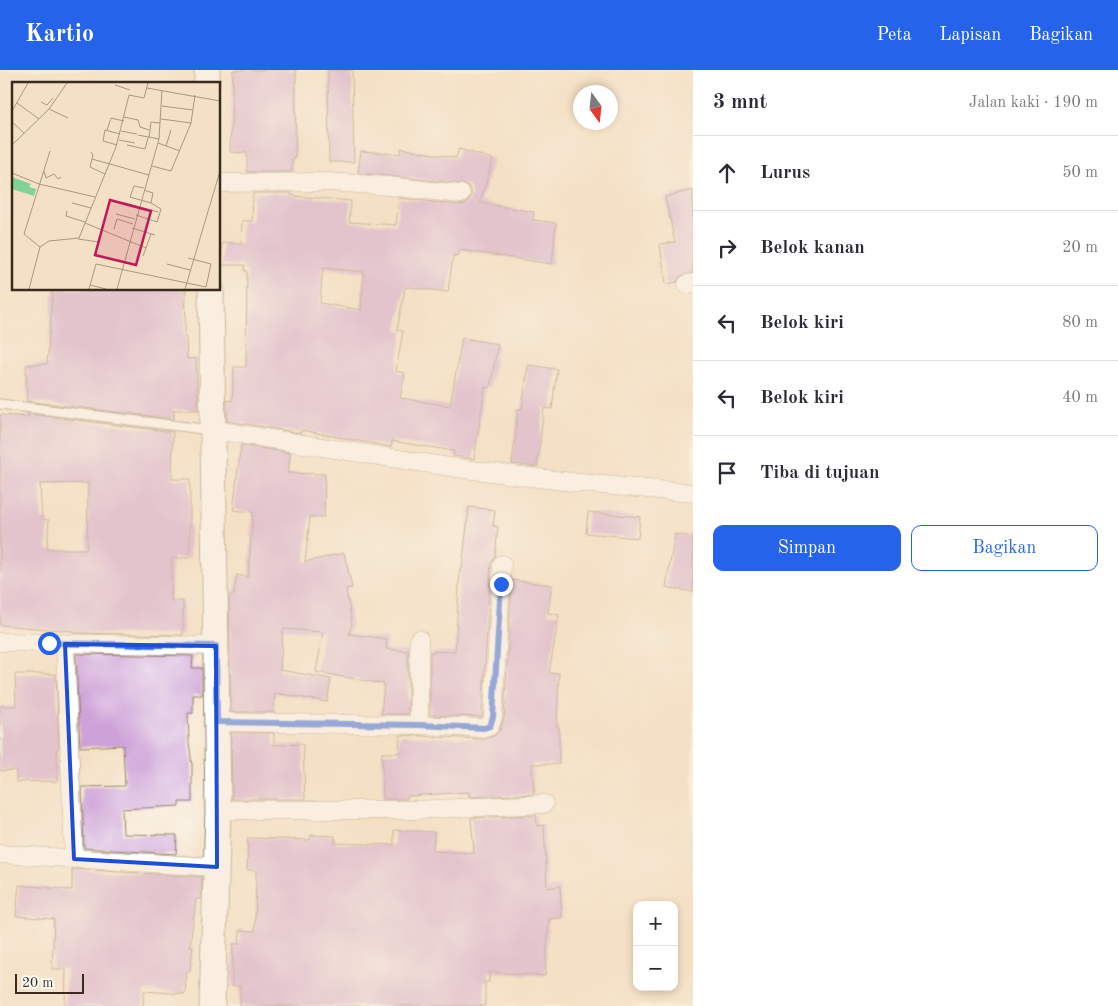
<!DOCTYPE html>
<html lang="id">
<meta charset="utf-8">
<style>
:root{--surface:#fff;--page:#f2f2f3;--text:#2b2b33;--muted:#7c7c81;--line:#e1e1e2;--accent:#2563eb}
body{margin:0;font-family:"Old Standard TT",serif;background:var(--page);color:var(--text)}
.controls{position:absolute;right:15px;bottom:15px;display:grid;overflow:hidden;border-radius:10px;box-shadow:0 2px 8px #0003}
.controls button{width:45px;height:45px;display:grid;place-items:center;padding:0;border:0;border-bottom:1px solid var(--line);background:var(--surface);color:var(--text);font:25px sans-serif}
.compass{position:absolute;left:573px;top:15px;width:45px;height:45px;border-radius:50%;background:var(--surface);box-shadow:0 2px 8px #0003;rotate:165deg}
.scale{position:absolute;left:15px;bottom:12px;width:69px;box-sizing:border-box;padding-left:5px;border:2px solid #3b2a1e;border-top:0;font-size:14px;line-height:18px;white-space:nowrap;color:#3b2a1e;-webkit-text-stroke:4px #fdfcf7;paint-order:stroke}
.stop{position:absolute;width:15px;height:15px;margin:-11px;border:4px solid #2563eb;border-radius:50%;background:#fff}
.stop.end{background:#2563eb;border-color:#fff;box-shadow:0 1px 5px #0008}
.list{margin:0;padding:0;list-style:none}
h2{display:flex;justify-content:space-between;align-items:center;height:65px;margin:0;padding:0 20px;font-size:21px}
h2 small{font-size:16px;font-weight:400;color:var(--muted)}
.list li{display:grid;grid-template-columns:32px 1fr auto;gap:15px;align-items:center;box-sizing:border-box;height:75px;padding:0 20px;border-top:1px solid var(--line)}
.list b{display:block;font-size:19px;white-space:nowrap}
.list em{font-size:16px;font-style:normal;color:var(--muted)}
.actions{display:flex;gap:10px;padding:15px 20px}
.actions a{flex:1;padding:11px 0;border:1px solid var(--accent);border-radius:10px;text-align:center;font-size:18px;color:var(--accent)}
.actions .main{background:var(--accent);color:#fff}
.icon{flex:none;width:28px;height:28px;fill:none;stroke:currentColor;stroke-width:2;stroke-linecap:round;stroke-linejoin:round}
.map{position:relative;flex:none;width:693px;height:936px;overflow:hidden}
header{display:flex;align-items:center;gap:30px;box-sizing:border-box;height:70px;padding:0 25px;background:var(--accent);color:#fff}
header strong{font-size:24px}
nav{display:flex;gap:28px;margin-inline-start:auto;font-size:18px}
main{display:flex}
aside{flex:1;background:var(--surface)}
.map>svg:first-child{display:block}
</style>
<header>
<strong>Kartio</strong>
<nav><a>Peta</a><a>Lapisan</a><a>Bagikan</a></nav>
</header>
<main>
<div class="map">
<svg width="693" height="936" viewBox="0 0 693 936">
<rect width="100%" height="100%" fill="#fdfcf7"/>
<filter id="ink" filterUnits="userSpaceOnUse"><feTurbulence type="fractalNoise" baseFrequency=".02" numOctaves="2"/><feDisplacementMap in="SourceGraphic" scale="10" xChannelSelector="R" yChannelSelector="G"/><feConvolveMatrix kernelMatrix="1 2 1 2 8 2 1 2 1" color-interpolation-filters="sRGB"/></filter>
<filter id="wash" filterUnits="userSpaceOnUse"><feTurbulence type="fractalNoise" baseFrequency=".0096" numOctaves="4" result="noise"/><feDisplacementMap in="SourceGraphic" scale="20" xChannelSelector="R" yChannelSelector="G"/><feGaussianBlur stdDeviation="1.12" result="paint"/><feColorMatrix in="noise" values="0 0 0 0 0 0 0 0 0 0 0 0 0 0 0 0 0 1.4 0 .05"/><feComposite in="paint" operator="in"/></filter>
<g filter="url(#wash)">
<rect width="100%" height="100%" fill="#f4e0c4"/>
<g id="blocks">
<!-- building -->
<g fill="#cea2d8" fill-rule="evenodd">
<polygon points="233,0 296,0 295,89 292,89 292,102 247,102 247,83 230,82"/>
<polygon points="328,0 352,0 354,92 329,92"/>
<path d="M 401,78 L 456,88 L 459,79 L 493,89 L 480,133 L 534,142 L 533,150 L 556,153 L 552,194 L 460,180 L 458,186 L 453,185 L 448,222 L 408,217 L 405,218 L 397,260 L 403,261 L 396,301 L 405,303 L 400,328 L 450,336 L 462,268 L 498,274 L 490,318 L 485,317 L 474,389 L 453,386 L 454,381 L 392,371 L 391,377 L 301,360 L 301,363 L 227,351 L 227,330 L 232,331 L 234,297 L 246,297 L 247,201 L 244,201 L 245,195 L 222,195 L 222,173 L 241,173 L 242,151 L 252,151 L 253,123 L 292,123 L 292,125 L 295,126 L 351,131 L 349,152 L 396,155 L 399,128 L 460,135 L 465,134 L 469,131 L 471,126 L 471,120 L 468,116 L 463,114 L 358,103 L 361,81 L 400,84 ZM 323,198 L 364,202 L 361,240 L 320,233 Z"/>
<polygon points="693,120 693,203 681,206 677,212 666,214 660,174 675,172 665,127"/>
<polygon points="53,219 186,219 185,268 186,268 187,289 196,288 198,340 174,340 174,349 27,331 26,295 47,294"/>
<polygon points="528,295 557,299 552,339 544,338 537,397 512,394 518,339 522,339"/>
<path d="M 28,344 L 173,362 L 172,409 L 190,409 L 190,488 L 172,488 L 171,531 L 183,531 L 183,565 L 73,563 L 73,561 L 0,555 L 0,345 L 28,347 ZM 88,413 L 87,479 L 47,479 L 49,450 L 42,449 L 40,414 Z"/>
<polygon points="241,375 290,383 288,403 325,404 324,447 310,447 305,492 344,483 352,518 346,519 352,554 349,564 387,569 386,579 408,581 408,644 381,644 384,614 316,602 323,562 283,559 280,600 331,609 327,632 275,623 274,642 231,642 229,525 234,525 237,505 248,507 253,442 233,440"/>
<polygon points="469,437 495,440 493,456 498,457 495,487 491,493 482,645 482,647 430,645 430,582 455,581 460,499 462,499"/>
<polygon points="588,442 640,447 638,468 586,463"/>
<polygon points="675,464 693,467 693,522 666,517"/>
<polygon points="512,510 552,515 548,543 559,545 549,603 559,603 557,657 559,657 559,694 532,694 534,724 469,727 469,722 407,726 407,729 383,729 382,683 399,683 400,665 484,669 494,666 500,660 504,648"/>
<polygon points="76,584 193,586 192,598 202,598 202,625 193,625 193,643 188,643 189,672 192,695 192,732 179,732 179,736 122,739 123,764 177,765 176,784 84,778 82,717 125,716 123,675 80,677"/>
<polygon points="15,604 56,604 59,678 57,679 57,711 16,712 16,700 0,701 0,636 16,636"/>
<polygon points="231,663 274,663 274,675 303,674 305,729 232,729"/>
<polygon points="536,745 537,756 544,755 547,818 560,816 562,848 549,849 545,906 489,902 489,912 485,912 485,936 240,936 240,916 232,916 233,874 239,874 240,860 255,861 256,800 247,800 248,768 310,770 311,765 335,766 335,773 394,775 394,760 434,762 433,781 474,783 471,748"/>
<polygon points="72,799 202,807 201,829 196,829 190,876 193,876 190,901 187,901 185,924 144,921 143,936 65,936 66,899 52,899 54,849 16,846 19,815 72,820"/>
</g>
</g>
</g>
<g filter="url(#ink)">
<use href="#blocks" fill-opacity="0" stroke="#988571" stroke-width="1"/>
<g fill="none" stroke-linecap="round" stroke-linejoin="round">
<!-- lane casing -->
<g stroke="#988571" stroke-width="11">
<polyline id="lane" points="0,334 211,360"/>
</g>
<!-- street casing -->
<g stroke="#988571" stroke-width="19">
<g id="street">
<polyline points="219,113 328,112 388,116 461,124"/>
<polyline points="687,214 693,213"/>
<polyline points="214,360 456,398 580,413 693,423"/>
<polyline points="0,572 216,576"/>
<polyline points="65,574 74,789"/>
<polyline points="217,652 419,655 484,658 490,656 493,647 502,494"/>
<polyline points="419,655 419,569"/>
<polyline points="218,740 414,740 544,734"/>
<polyline points="0,784 217,797"/>
</g>
</g>
<!-- secondary casing -->
<g stroke="#988571" stroke-width="27">
<g id="secondary">
<polyline points="207,0 207,14"/>
<polyline points="211,219 218,740 212,936"/>
</g>
</g>
<!-- lane -->
<use href="#lane" stroke="#fff" stroke-width="9"/>
<!-- street -->
<use href="#street" stroke="#fff" stroke-width="18"/>
<!-- secondary -->
<use href="#secondary" stroke="#fff" stroke-width="25"/>
</g>
</g>
<g fill="none" stroke-linecap="round" stroke-linejoin="round" filter="url(#ink)">
<!-- route -->
<polyline stroke="#2563eb" stroke-width="6" points="49,573 216,576 217,652 419,655 484,658 490,656 493,647 501,514"/>
</g>
<!-- marked area -->
<path d="M0 0H693V936H0ZM 65,574 L 216,576 L 217,797 L 74,789 Z" fill="#f4e0c4" fill-opacity=".55" fill-rule="evenodd"/>
<path fill="none" stroke="#1d4ed8" stroke-width="4" stroke-linejoin="round" d="M 65,574 L 216,576 L 217,797 L 74,789 Z"/>
<!-- overview -->
<g transform="translate(12 12)">
<rect width="208" height="208" fill="#f4e0c4"/>
<path d="M 0,95 L 19,102 L 17,105 L 24,107 L 22,114 L 0,107 Z" fill="#80d395"/>
<path fill="none" stroke="#aa9782" stroke-width="1" d="M 103,3 L 118,8M 135,6 L 208,19M 29,20 L 35,23 L 41,16M 5,21 L 27,37M 208,21 L 208,63M 150,24 L 181,28M 37,27 L 56,36M 0,29 L 16,1M 112,35 L 126,38 L 128,45 L 137,48M 149,37 L 179,41M 0,40 L 12,51M 95,48 L 99,36 L 112,39M 109,49 L 125,52M 126,53 L 147,57M 137,56 L 139,40 L 148,41M 107,58 L 123,61M 146,61 L 168,69M 0,63 L 37,27 L 55,1M 105,63 L 91,59 L 93,48 L 108,52M 115,63 L 133,67 L 136,56M 154,64 L 159,48M 79,70 L 81,73 L 78,85 L 93,92M 80,77 L 137,93M 140,84 L 159,89 L 179,41 L 183,13M 32,89 L 34,96 L 42,92 L 46,97 L 49,95M 0,91 L 27,102 L 83,115M 132,108 L 141,111 L 139,121 L 118,115 L 122,104 L 132,106M 109,120 L 146,130M 60,121 L 79,126M 55,129 L 54,134 L 73,140M 104,132 L 123,137M 124,133 L 145,140 L 149,127 L 139,121M 73,141 L 134,166M 120,146 L 143,153M 102,147 L 105,137 L 121,142M 66,157 L 87,160M 28,165 L 12,152 L 38,69M 131,174 L 139,152M 155,182 L 178,188M 78,203 L 94,207M 17,207 L 28,165 L 37,159 L 67,156 L 104,65 L 117,13 L 132,16 L 136,1M 77,207 L 84,182 L 194,205 L 199,182 L 176,176M 105,207 L 147,57 L 150,8M 173,207 L 208,89"/>
<path fill="#c2185b" fill-opacity="0.15" stroke="#c2185b" stroke-width="2.5" d="M 98,118 L 139,129 L 124,183 L 83,173 Z"/>
<rect width="208" height="208" fill="none" stroke="#3b2a1e" stroke-width="2.5"/>
</g>
</svg>
<div class="controls">
<button>+</button>
<button>−</button>
</div>
<svg class="compass" viewBox="-18 -18 36 36"><path d="M0-13l5 13h-10z" fill="#e53935"/><path d="M0 13l5-13h-10z" fill="#7c7c81"/></svg>
<div class="scale">20 m</div>
<div class="stop" style="left:49px;top:573px"></div>
<div class="stop end" style="left:501px;top:514px"></div>
</div>
<aside>
<h2>3 mnt<small>Jalan kaki · 190 m</small></h2>
<ul class="list">
<li><svg class="icon" aria-label="ahead" viewBox="0 0 24 24"><path d="M12 20V5M6 11l6-6 6 6"/></svg><div><b>Lurus</b></div><em>50 m</em></li>
<li><svg class="icon" aria-label="right" viewBox="0 0 24 24"><path d="M7 20v-9h11M14 6l5 5-5 5"/></svg><div><b>Belok kanan</b></div><em>20 m</em></li>
<li><svg class="icon" aria-label="left" viewBox="0 0 24 24"><path d="M17 20v-9H6M10 6l-5 5 5 5"/></svg><div><b>Belok kiri</b></div><em>80 m</em></li>
<li><svg class="icon" aria-label="left" viewBox="0 0 24 24"><path d="M17 20v-9H6M10 6l-5 5 5 5"/></svg><div><b>Belok kiri</b></div><em>40 m</em></li>
<li><svg class="icon" aria-label="arrive" viewBox="0 0 24 24"><path d="M6 21V4h12l-3 4 3 4H6"/></svg><div><b>Tiba di tujuan</b></div></li>
</ul>
<div class="actions"><a class="main">Simpan</a><a>Bagikan</a></div>
</aside>
</main>
